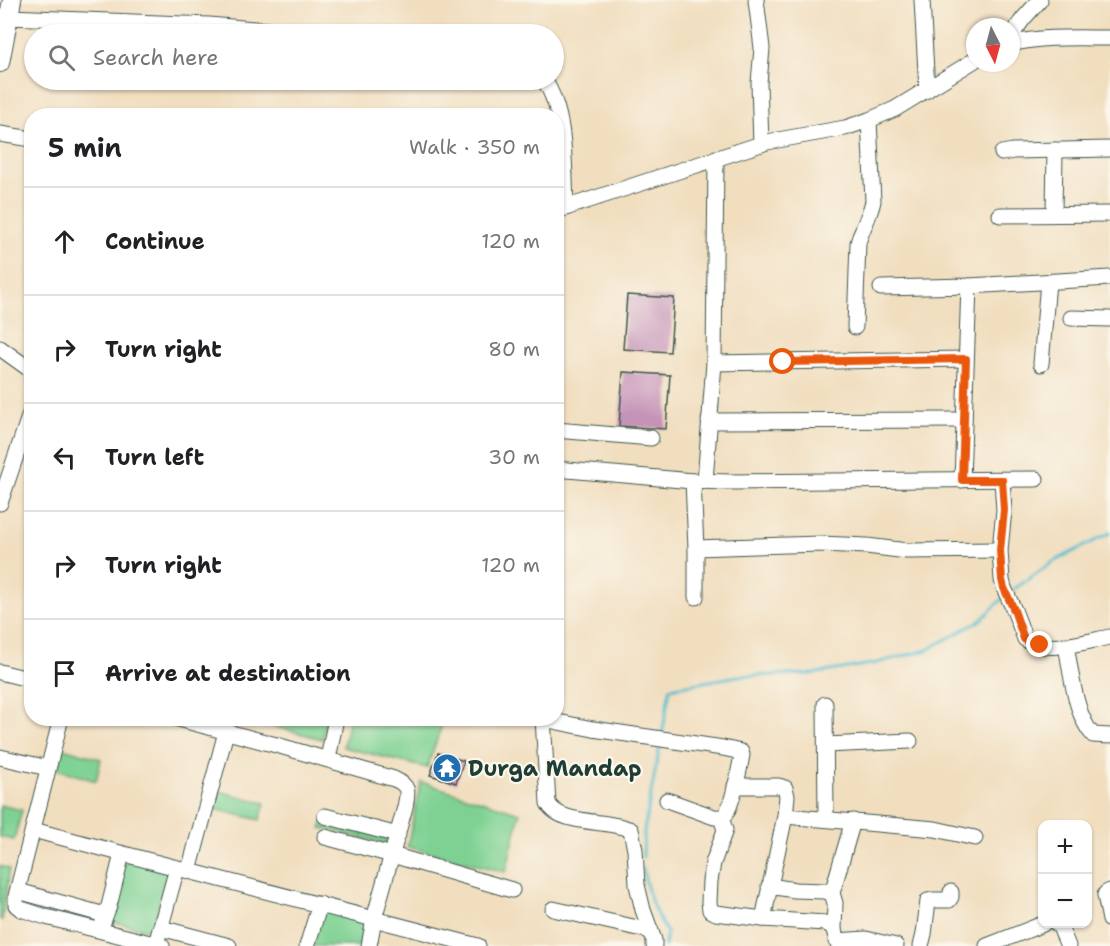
<!DOCTYPE html>
<meta charset="utf-8">
<style>
:root{--surface:#fff;--page:#f6f6f6;--text:#202124;--muted:#757577;--line:#e0e0e0}
body{margin:0;font-family:"Shantell Sans",sans-serif;background:var(--page);color:var(--text)}
.controls{position:absolute;right:18px;bottom:18px;display:grid;overflow:hidden;border-radius:12px;box-shadow:0 2px 4px #0004}
.controls button{width:54px;height:54px;display:grid;place-items:center;padding:0;border:0;border-bottom:2px solid var(--line);background:var(--surface);color:var(--text);font:30px sans-serif}
.compass{position:absolute;left:966px;top:18px;width:54px;height:54px;border-radius:50%;background:var(--surface);box-shadow:0 2px 4px #0004;rotate:174deg}
.stop{position:absolute;width:18px;height:18px;margin:-14px;border:4px solid #ea580c;border-radius:50%;background:#fff}
.stop.end{background:#ea580c;border-color:#fff;box-shadow:0 2px 6px #0008}
.list{margin:0;padding:0;list-style:none}
h2{display:flex;justify-content:space-between;align-items:center;height:78px;margin:0;padding:0 24px;font-size:26px}
h2 small{font-size:20px;font-weight:400;color:var(--muted)}
.list li{display:grid;grid-template-columns:39px 1fr auto;gap:18px;align-items:center;box-sizing:border-box;height:108px;padding:0 24px;border-top:2px solid var(--line)}
.list b{display:block;font-size:22px;white-space:nowrap}
.list em{font-size:20px;font-style:normal;color:var(--muted)}
.icon{flex:none;width:33px;height:33px;fill:none;stroke:currentColor;stroke-width:2;stroke-linecap:round;stroke-linejoin:round}
.map{position:relative;flex:none;width:1110px;height:946px;overflow:hidden}
.search{position:absolute;background:var(--surface);box-shadow:0 2px 4px #0004;left:24px;top:24px;width:540px;height:66px;display:flex;align-items:center;gap:15px;box-sizing:border-box;padding:0 21px;border-radius:33px;color:var(--muted);font-size:22px}
.panel{position:absolute;background:var(--surface);box-shadow:0 2px 4px #0004;left:24px;top:108px;width:540px;height:618px;border-radius:24px}
.map>svg:first-child{display:block}
</style>
<div class="map">
<svg width="1110" height="946" viewBox="0 0 1110 946">
<rect width="100%" height="100%" fill="#fbf7ec"/>
<filter id="ink" filterUnits="userSpaceOnUse"><feTurbulence type="fractalNoise" baseFrequency=".0167" numOctaves="2"/><feDisplacementMap in="SourceGraphic" scale="12" xChannelSelector="R" yChannelSelector="G"/><feConvolveMatrix kernelMatrix="1 2 1 2 8 2 1 2 1" color-interpolation-filters="sRGB"/></filter>
<filter id="wash" filterUnits="userSpaceOnUse"><feTurbulence type="fractalNoise" baseFrequency=".008" numOctaves="4" result="noise"/><feDisplacementMap in="SourceGraphic" scale="24" xChannelSelector="R" yChannelSelector="G"/><feGaussianBlur stdDeviation="1.35" result="paint"/><feColorMatrix in="noise" values="0 0 0 0 0 0 0 0 0 0 0 0 0 0 0 0 0 1.4 0 .05"/><feComposite in="paint" operator="in"/></filter>
<g filter="url(#wash)">
<rect width="100%" height="100%" fill="#f1debf"/>
<!-- green -->
<g fill="#7ed193" stroke="#4e8764" stroke-width="1.5">
<polygon points="349,718 444,718 444,719 427,768 343,747"/>
<polygon points="244,719 327,719 322,739"/>
<polygon points="63,748 101,759 96,781 57,769"/>
<polygon points="421,782 520,813 506,872 407,847"/>
<polygon points="219,791 265,803 260,820 214,809"/>
<polygon points="0,805 22,810 14,840 0,837"/>
<polygon points="324,821 389,839 387,844 321,828"/>
<polygon points="126,857 168,869 152,931 108,921"/>
<polygon points="0,866 9,869 2,920 0,919"/>
<polygon points="321,907 369,918 362,946 311,946"/>
</g>
<g fill="none" stroke-linecap="round" stroke-linejoin="round">
<!-- stream -->
<g stroke="#52bdcd" stroke-width="3">
<polyline points="1014,589 1053,562 1110,533"/>
<polyline points="662,735 670,688 738,676 813,674 877,663 927,650 981,620 1002,599"/>
<polyline points="643,857 644,831 660,745"/>
<path d="M 643,869 C 648,894 653,911 667,932 L 665,946"/>
</g>
</g>
<g id="blocks">
<!-- building -->
<g fill="#c593b7">
<polygon points="627,295 674,298 670,352 623,349"/>
<polygon points="623,372 670,375 666,429 619,426"/>
<polygon points="438,753 464,761 456,783 430,775"/>
</g>
</g>
</g>
<g filter="url(#ink)">
<use href="#blocks" fill-opacity="0" stroke="#3e5549" stroke-width="1.5"/>
<g fill="none" stroke-linecap="round" stroke-linejoin="round">
<!-- minor casing -->
<g stroke="#3e5549" stroke-width="17">
<g id="minor">
<polyline points="756,0 762,48 759,83 761,144"/>
<polyline points="922,0 927,90"/>
<polyline points="9,17 209,25 310,34"/>
<polyline points="1011,36 1023,19 1040,0"/>
<path d="M 1011,44 C 1043,36 1077,38 1110,38"/>
<path d="M 544,80 C 567,114 564,168 566,208"/>
<polyline points="0,134 32,139"/>
<polyline points="1002,153 1013,151 1110,149"/>
<polyline points="556,211 767,142 845,128 869,120 895,109 975,60"/>
<polyline points="1054,214 1055,150"/>
<polyline points="1000,215 1110,214"/>
<polyline points="881,288 969,286 1110,278"/>
<polyline points="1071,318 1110,319"/>
<path d="M 855,327 L 858,243 C 862,228 870,216 873,201 L 869,120"/>
<polyline points="0,348 32,371"/>
<polyline points="714,363 966,359"/>
<polyline points="1041,364 1048,282"/>
<polyline points="709,421 964,420"/>
<polyline points="556,430 651,438"/>
<polyline points="556,469 693,481 731,482 1036,479"/>
<polyline points="962,480 969,286"/>
<path d="M 1002,480 L 1004,510 L 1000,550 L 1002,580 L 1004,588 L 1014,610 L 1025,639 C 1044,655 1087,641 1110,637"/>
<polyline points="693,481 696,548 696,597"/>
<polyline points="705,481 714,363 716,158"/>
<polyline points="0,503 32,408"/>
<polyline points="696,548 820,544 867,546 907,551 1000,550"/>
<path d="M 1066,645 C 1071,671 1075,716 1093,735 L 1110,736"/>
<polyline points="0,672 32,680"/>
<polyline points="825,704 826,819"/>
<polyline points="61,718 16,896 16,905 21,909 46,917 162,946"/>
<path d="M 175,718 L 280,746 L 394,779 C 410,786 408,792 405,807 L 374,919 L 369,946"/>
<path d="M 543,718 L 548,803 C 559,826 610,819 631,830 L 635,850 L 637,885 L 643,910 L 654,940 L 654,946"/>
<path d="M 543,719 L 593,729 L 723,748 L 741,752 L 742,755 C 740,766 732,809 724,816 C 721,818 718,817 714,817 L 667,800"/>
<polyline points="826,745 910,741"/>
<polyline points="0,757 48,768"/>
<polyline points="328,759 336,718"/>
<polyline points="735,786 779,786 785,788 787,796 785,816 763,919"/>
<polyline points="325,816 398,835"/>
<polyline points="785,816 935,829 975,838"/>
<path d="M 721,817 L 725,830 L 713,863 L 710,881 L 709,902 L 710,910 L 716,913 L 763,919 L 825,923 C 835,926 835,932 836,941 L 866,939 L 896,946"/>
<polyline points="33,830 177,868 478,946"/>
<polyline points="325,837 392,855 512,890"/>
<polyline points="189,871 226,732"/>
<polyline points="769,886 795,890 824,891 832,893 835,903 834,928"/>
<polyline points="18,891 105,915"/>
<polyline points="1110,891 1106,893 1105,895 1110,920"/>
<polyline points="832,893 853,821"/>
<polyline points="553,909 651,931"/>
<polyline points="103,922 109,906 122,854"/>
<polyline points="1057,924 1060,927 1068,946"/>
<polyline points="161,928 229,946"/>
<polyline points="156,944 177,868"/>
<polyline points="307,946 320,904"/>
<polyline points="921,946 924,934 928,901 932,900 949,900 951,897 951,892"/>
<polyline points="987,946 1043,924"/>
</g>
</g>
<!-- major casing -->
<g stroke="#3e5549" stroke-width="20">
<polyline id="major" points="0,63 12,0"/>
</g>
<!-- minor -->
<use href="#minor" stroke="#fff" stroke-width="15"/>
<!-- major -->
<use href="#major" stroke="#fff" stroke-width="18"/>
</g>
</g>
<g fill="none" stroke-linecap="round" stroke-linejoin="round" filter="url(#ink)">
<!-- route -->
<polyline stroke="#ea580c" stroke-width="8" points="783,362 966,359 962,480 1002,480 1004,510 1000,550 1002,580 1004,588 1014,610 1024,639 1028,642 1040,645"/>
</g>
<!-- icons -->
<defs>
<g id="temple-disc" transform="scale(1.5)"><circle r="9.5" fill="#1f6fb2" stroke="#fbf7ec"/><path d="M0-6L5-2H3V0L6.5 2.5H4V6H1.5V3h-3V6H-4V2.5H-6.5L-3 0V-2H-5Z" fill="#fff"/></g>
</defs>
<g fill-rule="evenodd">
<use href="#temple-disc" x="447" y="768"/>
</g>
<g text-anchor="middle" dominant-baseline="central" stroke-width="4.5" stroke-linejoin="round" paint-order="stroke">
<!-- poi labels -->
<g font-size="22" font-weight="bold" fill="#1f3d34" stroke="#fbf7ec" text-anchor="start">
<text x="468" y="768">Durga Mandap</text>
</g>
</g>
</svg>
<div class="controls">
<button>+</button>
<button>−</button>
</div>
<svg class="compass" viewBox="-18 -18 36 36"><path d="M0-13l5 13h-10z" fill="#e53935"/><path d="M0 13l5-13h-10z" fill="#757577"/></svg>
<div class="stop" style="left:783px;top:362px"></div>
<div class="stop end" style="left:1040px;top:645px"></div>
<div class="search"><svg class="icon" aria-label="search" viewBox="0 0 24 24"><circle cx="10" cy="10" r="6"/><path d="M15 15l6 6"/></svg>Search here</div>
<section class="panel">
<h2>5 min<small>Walk · 350 m</small></h2>
<ul class="list">
<li><svg class="icon" aria-label="ahead" viewBox="0 0 24 24"><path d="M12 20V5M6 11l6-6 6 6"/></svg><div><b>Continue</b></div><em>120 m</em></li>
<li><svg class="icon" aria-label="right" viewBox="0 0 24 24"><path d="M7 20v-9h11M14 6l5 5-5 5"/></svg><div><b>Turn right</b></div><em>80 m</em></li>
<li><svg class="icon" aria-label="left" viewBox="0 0 24 24"><path d="M17 20v-9H6M10 6l-5 5 5 5"/></svg><div><b>Turn left</b></div><em>30 m</em></li>
<li><svg class="icon" aria-label="right" viewBox="0 0 24 24"><path d="M7 20v-9h11M14 6l5 5-5 5"/></svg><div><b>Turn right</b></div><em>120 m</em></li>
<li><svg class="icon" aria-label="arrive" viewBox="0 0 24 24"><path d="M6 21V4h12l-3 4 3 4H6"/></svg><div><b>Arrive at destination</b></div></li>
</ul>
</section>
</div>
